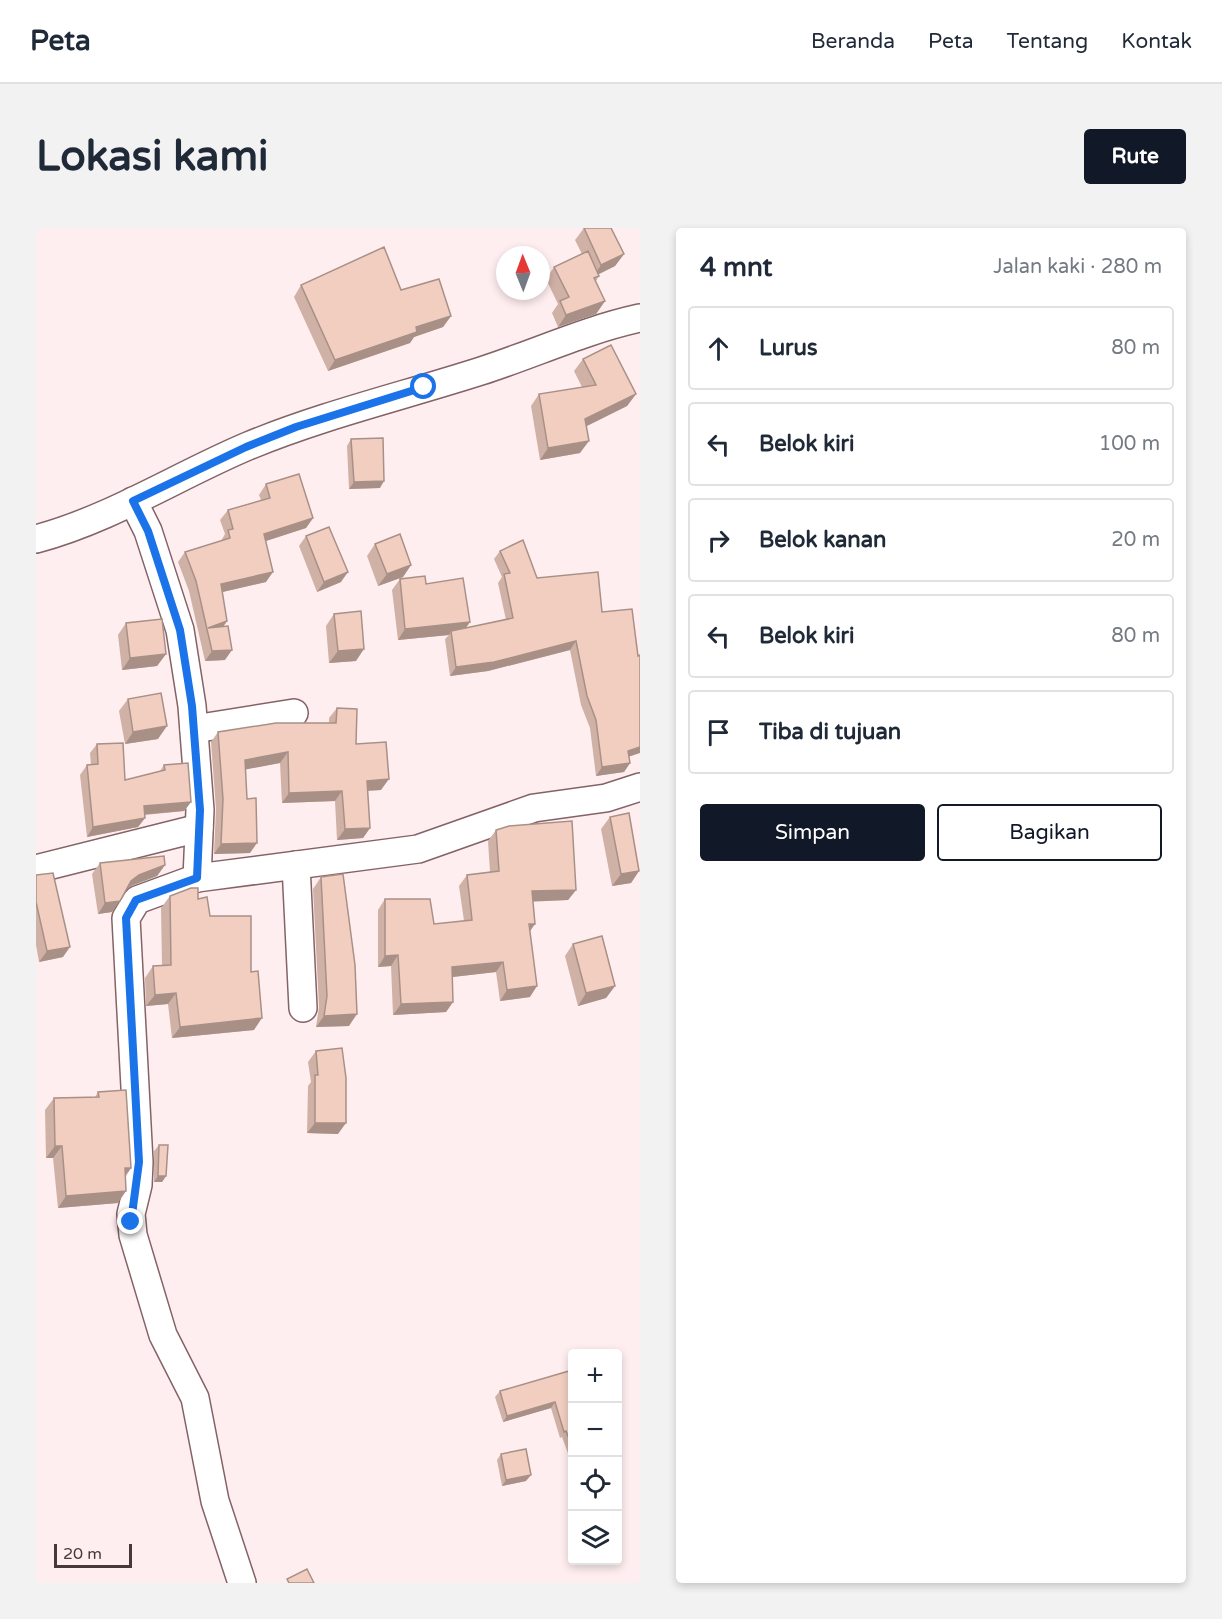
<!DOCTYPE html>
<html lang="id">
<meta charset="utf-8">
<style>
:root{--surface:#fff;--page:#f2f2f3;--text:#1f2937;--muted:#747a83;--line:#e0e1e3;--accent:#111827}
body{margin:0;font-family:"Varela Round",sans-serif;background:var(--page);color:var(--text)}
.controls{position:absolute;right:18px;bottom:18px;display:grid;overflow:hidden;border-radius:6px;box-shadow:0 3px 9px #0003}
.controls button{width:54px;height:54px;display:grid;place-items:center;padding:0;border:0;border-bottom:2px solid var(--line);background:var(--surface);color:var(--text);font:30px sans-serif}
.compass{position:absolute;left:460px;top:18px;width:54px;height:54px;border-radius:50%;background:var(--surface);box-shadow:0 3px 9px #0003;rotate:359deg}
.scale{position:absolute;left:18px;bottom:15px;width:78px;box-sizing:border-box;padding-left:6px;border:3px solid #47383a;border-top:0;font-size:16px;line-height:21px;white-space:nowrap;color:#47383a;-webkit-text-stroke:4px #ffeef0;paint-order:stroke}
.stop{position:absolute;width:18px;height:18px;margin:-14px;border:4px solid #1a73e8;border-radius:50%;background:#fff}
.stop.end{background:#1a73e8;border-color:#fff;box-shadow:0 2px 6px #0008}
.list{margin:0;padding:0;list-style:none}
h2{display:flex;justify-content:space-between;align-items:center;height:78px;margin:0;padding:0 24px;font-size:26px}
h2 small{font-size:20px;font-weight:400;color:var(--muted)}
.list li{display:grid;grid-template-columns:39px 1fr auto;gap:18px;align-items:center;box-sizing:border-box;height:84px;margin:0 12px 12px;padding:0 12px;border:2px solid var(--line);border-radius:6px}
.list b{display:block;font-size:22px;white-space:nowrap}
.list em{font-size:20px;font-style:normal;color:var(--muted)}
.actions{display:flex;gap:12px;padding:18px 24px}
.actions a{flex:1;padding:14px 0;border:2px solid var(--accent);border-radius:6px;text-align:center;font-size:21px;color:var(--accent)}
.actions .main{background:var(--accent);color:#fff}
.icon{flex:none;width:33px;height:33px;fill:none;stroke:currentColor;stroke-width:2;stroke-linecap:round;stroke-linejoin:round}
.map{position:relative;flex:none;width:604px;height:1355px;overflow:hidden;border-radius:6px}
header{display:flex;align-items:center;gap:36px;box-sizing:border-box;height:84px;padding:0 30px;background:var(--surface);border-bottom:2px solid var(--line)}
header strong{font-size:28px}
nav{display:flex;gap:33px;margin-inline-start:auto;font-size:21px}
.intro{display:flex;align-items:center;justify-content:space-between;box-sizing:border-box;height:144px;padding:0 36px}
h1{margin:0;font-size:42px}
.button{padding:15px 27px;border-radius:6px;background:var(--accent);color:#fff;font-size:21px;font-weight:700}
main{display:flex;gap:36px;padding:0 36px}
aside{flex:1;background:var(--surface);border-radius:6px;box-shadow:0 3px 9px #0003}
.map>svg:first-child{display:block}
</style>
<header>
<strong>Peta</strong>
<nav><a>Beranda</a><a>Peta</a><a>Tentang</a><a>Kontak</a></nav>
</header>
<div class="intro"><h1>Lokasi kami</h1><a class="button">Rute</a></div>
<main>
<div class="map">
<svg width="604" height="1355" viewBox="0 0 604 1355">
<rect width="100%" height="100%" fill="#ffeef0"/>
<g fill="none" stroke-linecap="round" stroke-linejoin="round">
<!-- street casing -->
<g stroke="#846366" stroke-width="30">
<g id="street">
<polyline points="97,273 112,303 144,402 156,478 164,582 161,650 101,672 90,690 103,934 102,957 95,986 97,1007 127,1107 159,1170 179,1273 206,1355"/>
<path d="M 0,311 C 75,291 141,248 212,218 C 287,187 367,168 445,143 C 498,126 549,102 604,90"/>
<polyline points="158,501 258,485"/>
<polyline points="260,637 267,780"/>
<polyline points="0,641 163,600"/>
<polyline points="161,650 382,621 498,580 570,570 604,559"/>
</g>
</g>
<!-- street -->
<use href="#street" stroke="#fff" stroke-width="27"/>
</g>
<!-- wall -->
<g fill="#d0b1a6">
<polygon points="548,0 588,26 579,38 563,46 563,48 560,53 569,73 560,86 522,99 516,85 522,76 510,51 518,39 546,26 539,12"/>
<polygon points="265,57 365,62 415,88 407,99 378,109 374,115 292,143 258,69"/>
<polygon points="547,131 600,166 591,178 550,198 544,225 504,232 495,178 503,166 546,159 538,143"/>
<polygon points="315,211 344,260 313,261 311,218"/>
<polygon points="230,256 277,290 270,300 229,313 230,354 186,364 191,393 187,399 189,432 169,433 153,363 142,334 149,324 185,313 189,306 184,292 192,282 225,272 223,267"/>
<polygon points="270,308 305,354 281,364 263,318"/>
<polygon points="339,316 375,337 367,349 342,358 331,328"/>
<polygon points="464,323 501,350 566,384 594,535 588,544 560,548 554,500 545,477 534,422 452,443 414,448 409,411 413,407 362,412 356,362 364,351 390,356 434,394 430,400 470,392 462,355 466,349 458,331"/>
<polygon points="298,386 320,433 293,435 290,398"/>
<polygon points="90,395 130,426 121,438 86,442 82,407"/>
<polygon points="92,471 122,511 89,516 83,483"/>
<polygon points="301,480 345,562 332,563 334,600 327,610 301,612 299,573 246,575 244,535 209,541 214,625 178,626 180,581 175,514 182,504 293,495 293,490"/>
<polygon points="61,516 89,552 124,543 128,537 155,574 148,583 109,587 109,590 102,599 51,609 44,547 51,537 55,537 54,525"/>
<polygon points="574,589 603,643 595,655 576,658 565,601"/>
<polygon points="460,602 540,662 532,672 497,673 494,703 494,769 464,773 460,744 416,749 417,774 410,784 357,787 355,738 342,739 342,682 349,671 398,696 428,693 423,658 431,647 454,644 452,613"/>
<polygon points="64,635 129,637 121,648 95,658 90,662 76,684 62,686 56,646"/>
<polygon points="0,647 27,729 3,734 0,717"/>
<polygon points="285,649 313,798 280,799 283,779 277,661"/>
<polygon points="134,668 162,671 215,744 218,802 136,810 132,776 110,778 109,750 117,738 126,738 125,680"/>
<polygon points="537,716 579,758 570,770 542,778 529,728"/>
<polygon points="280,823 302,906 271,905 272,858 275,854 272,834"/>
<polygon points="62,864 95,940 90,948 82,975 22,980 17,930 10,930 9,882 18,870 59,869"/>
<polygon points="123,917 130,948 126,954 118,954 118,923"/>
<polygon points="537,1156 537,1227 533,1228 526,1209 524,1210 515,1180 467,1194 459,1169 464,1163"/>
<polygon points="465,1226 490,1253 466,1258 461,1232"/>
</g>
<!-- shaded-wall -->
<g fill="#a99087">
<polygon points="588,26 579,38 557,49 565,37"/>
<polygon points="569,73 560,86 522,99 530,87"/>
<polygon points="415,88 407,99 378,109 374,115 292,143 299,132 380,99"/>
<polygon points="600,166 591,178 541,203 549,191"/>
<polygon points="553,213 544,225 504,232 512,220"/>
<polygon points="348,253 344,260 313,261 318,254"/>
<polygon points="277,290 270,300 221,316 228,306"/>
<polygon points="375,337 367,349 342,358 351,346"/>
<polygon points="237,344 230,354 178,366 185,356"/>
<polygon points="312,344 305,354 281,364 288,354"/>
<polygon points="191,393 184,403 172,400"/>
<polygon points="434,394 426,405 415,403 413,407 362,412 369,401"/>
<polygon points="540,413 534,422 452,443 414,448 420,439"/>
<polygon points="328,421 320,433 293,435 302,423"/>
<polygon points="196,422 189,432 169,433 176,423"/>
<polygon points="130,426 121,438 86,442 94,430"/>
<polygon points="131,498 122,511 89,516 97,504"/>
<polygon points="604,519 604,525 586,531 592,523"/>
<polygon points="252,524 244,535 202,543 209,532"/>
<polygon points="594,535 588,544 560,548 566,539"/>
<polygon points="353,551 345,562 324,563 331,553"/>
<polygon points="306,563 299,573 246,575 253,565"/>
<polygon points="155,574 148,583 102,587 108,578"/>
<polygon points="109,590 102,599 51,609 57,599"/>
<polygon points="334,600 327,610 301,612 309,601"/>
<polygon points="221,615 214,625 178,626 185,616"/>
<polygon points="129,637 121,648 95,658 88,664 95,653 103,647"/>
<polygon points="603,643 595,655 576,658 585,646"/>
<polygon points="540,662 532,672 489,674 496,663"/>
<polygon points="84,673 76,684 62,686 69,675"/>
<polygon points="493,696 499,696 492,706"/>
<polygon points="34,719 27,729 3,734 11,723"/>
<polygon points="362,727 355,738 342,739 349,728"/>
<polygon points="467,734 460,744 408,750 416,739"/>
<polygon points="501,758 494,769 464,773 471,762"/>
<polygon points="579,758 570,770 542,778 550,765"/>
<polygon points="140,765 132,776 110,778 119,767"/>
<polygon points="417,774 410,784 357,787 365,776"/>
<polygon points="321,786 313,798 280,799 288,788"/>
<polygon points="226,790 218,802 136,810 144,799"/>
<polygon points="279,895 310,895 302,906 271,905"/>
<polygon points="19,918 26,918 17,930 10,930"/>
<polygon points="89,940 95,940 86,952"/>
<polygon points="122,948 130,948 126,954 118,954"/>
<polygon points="90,963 82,975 22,980 30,968"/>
<polygon points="519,1174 515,1180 467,1194 471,1188"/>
<polygon points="495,1247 490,1253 466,1258 470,1252"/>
</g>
<!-- building -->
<g fill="#f2cec1" stroke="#a99087" stroke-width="1.5">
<polygon points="548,0 575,0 588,26 565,37"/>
<polygon points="348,19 365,62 403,51 415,88 380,99 381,104 299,132 265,57"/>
<polygon points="552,23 563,48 558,50 569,73 530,87 524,73 533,69 518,39"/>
<polygon points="575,117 600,166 549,191 553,213 512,220 503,166 560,157 547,131"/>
<polygon points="347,210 348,253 318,254 315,211"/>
<polygon points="263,246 277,290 228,306 237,344 185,356 191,393 172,400 192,398 196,422 176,423 160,353 149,324 194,310 192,302 197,301 192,282 234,270 230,256"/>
<polygon points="293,299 312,344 288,354 270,308"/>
<polygon points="364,306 375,337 351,346 339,316"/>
<polygon points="487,312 501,350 562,344 566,384 596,381 602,428 604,427 604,519 592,523 594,535 566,539 560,492 551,468 540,413 458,434 420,439 415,403 477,390 468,346 474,345 464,323"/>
<polygon points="389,348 390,356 427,350 434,394 369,401 364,351"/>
<polygon points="325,383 328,421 302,423 298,386"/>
<polygon points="126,391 130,426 94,430 90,395"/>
<polygon points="125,465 131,498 97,504 92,471"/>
<polygon points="301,480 321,481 320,516 350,514 353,551 331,553 334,600 309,601 306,563 253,565 252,524 209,532 211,571 220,570 221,615 185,616 187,571 182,504 240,495 300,495"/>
<polygon points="87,515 89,552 129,542 128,537 152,535 155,574 108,578 109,590 57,599 51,537 62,536 61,516"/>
<polygon points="593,585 603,643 585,646 574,589"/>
<polygon points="536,593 540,662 496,663 499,696 493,696 501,758 471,762 467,734 416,739 417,774 365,776 362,727 349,728 349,671 394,671 398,696 436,692 431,647 463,643 460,602 473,598"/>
<polygon points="128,628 129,637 103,647 95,653 84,673 69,675 64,635"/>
<polygon points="17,645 34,719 11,723 0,674 0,647"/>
<polygon points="307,646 319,737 321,786 288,788 291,768 285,649"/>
<polygon points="155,660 162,660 162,671 171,669 174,688 215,688 215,744 222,743 226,790 144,799 140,765 119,767 117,738 135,737 134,668"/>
<polygon points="566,708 579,758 550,765 537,716"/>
<polygon points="306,820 310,850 310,895 279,895 279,847 282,847 280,823"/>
<polygon points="90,862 95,940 89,940 90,963 30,968 26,918 19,918 18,870 63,869 62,864"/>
<polygon points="123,917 132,917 130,948 122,948"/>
<polygon points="533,1143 537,1156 537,1220 530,1203 528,1204 519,1174 471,1188 464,1163"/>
<polygon points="490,1221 495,1247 470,1252 465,1226"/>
<polygon points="271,1341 278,1355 253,1355 251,1351"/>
</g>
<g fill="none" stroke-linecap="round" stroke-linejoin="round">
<!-- route -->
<polyline stroke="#1a73e8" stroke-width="8" points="95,994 103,934 90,690 100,672 161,650 164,582 156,478 144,402 112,303 97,273 210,219 260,199 388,159"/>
</g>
</svg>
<div class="controls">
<button>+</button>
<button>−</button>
<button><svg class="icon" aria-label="locate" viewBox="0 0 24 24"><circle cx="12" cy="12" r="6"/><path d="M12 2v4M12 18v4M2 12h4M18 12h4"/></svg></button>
<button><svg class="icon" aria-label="layers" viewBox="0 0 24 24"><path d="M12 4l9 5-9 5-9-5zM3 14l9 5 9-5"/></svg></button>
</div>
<svg class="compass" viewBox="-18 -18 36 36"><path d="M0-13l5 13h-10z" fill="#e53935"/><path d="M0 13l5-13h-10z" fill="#747a83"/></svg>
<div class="scale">20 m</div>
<div class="stop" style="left:388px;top:159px"></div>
<div class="stop end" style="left:95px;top:994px"></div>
</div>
<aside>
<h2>4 mnt<small>Jalan kaki · 280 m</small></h2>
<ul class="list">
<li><svg class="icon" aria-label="ahead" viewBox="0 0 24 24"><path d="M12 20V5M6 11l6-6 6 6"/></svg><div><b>Lurus</b></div><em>80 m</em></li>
<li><svg class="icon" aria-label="left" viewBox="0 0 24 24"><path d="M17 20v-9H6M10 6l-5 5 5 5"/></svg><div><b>Belok kiri</b></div><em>100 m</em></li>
<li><svg class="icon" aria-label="right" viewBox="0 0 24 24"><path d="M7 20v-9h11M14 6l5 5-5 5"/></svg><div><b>Belok kanan</b></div><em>20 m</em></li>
<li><svg class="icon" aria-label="left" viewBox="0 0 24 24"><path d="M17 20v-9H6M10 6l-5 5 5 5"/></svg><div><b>Belok kiri</b></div><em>80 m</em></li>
<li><svg class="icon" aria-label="arrive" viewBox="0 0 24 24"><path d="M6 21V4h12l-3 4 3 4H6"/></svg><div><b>Tiba di tujuan</b></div></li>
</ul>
<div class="actions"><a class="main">Simpan</a><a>Bagikan</a></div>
</aside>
</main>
